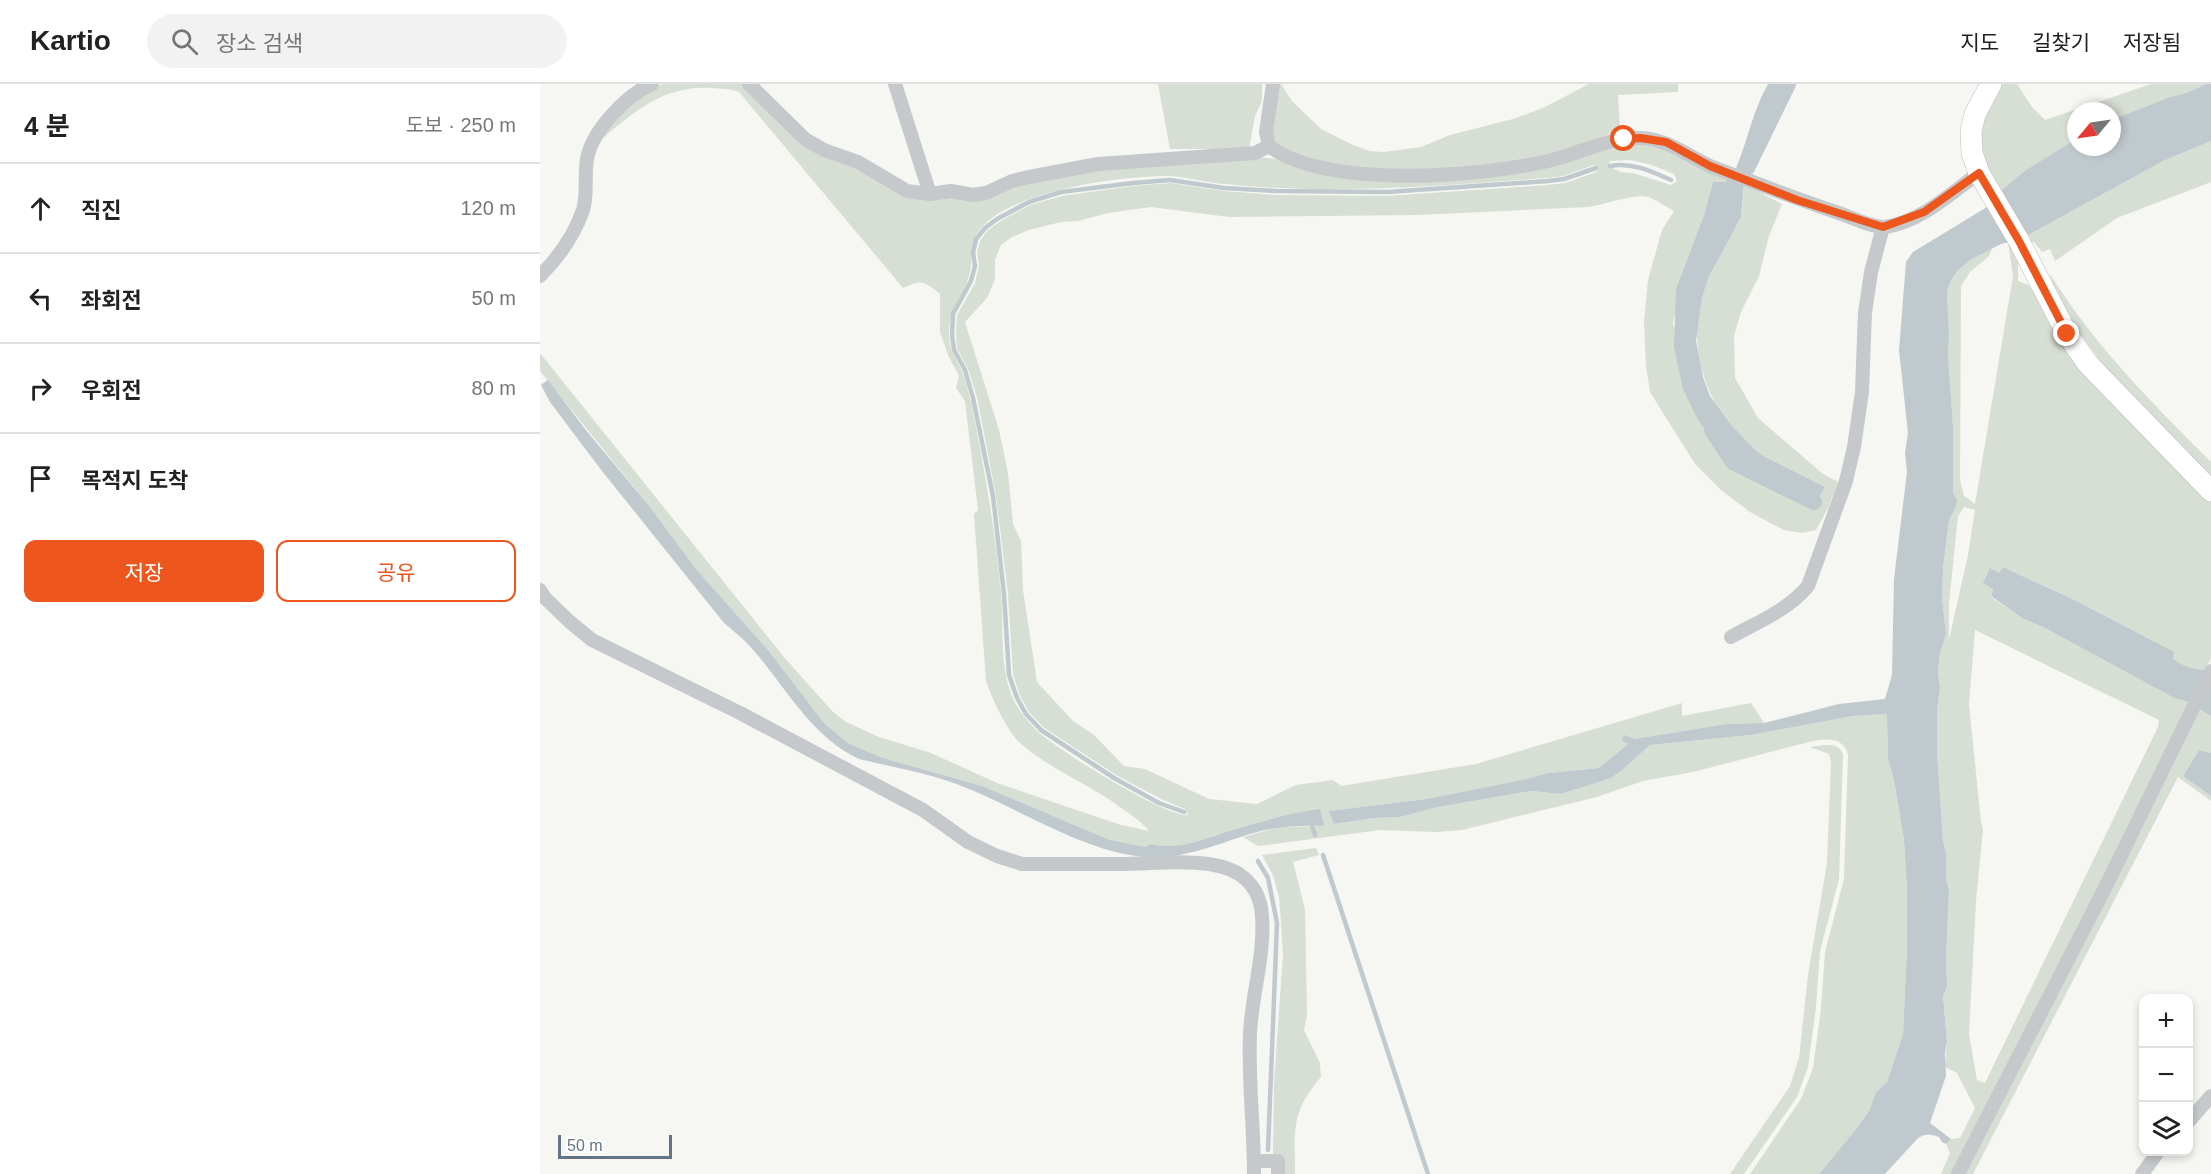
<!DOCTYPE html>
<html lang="ko">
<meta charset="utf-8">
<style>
:root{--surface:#fff;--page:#f2f2f2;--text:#222;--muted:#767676;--line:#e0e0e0;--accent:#ed561c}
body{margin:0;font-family:Arial,"Noto Sans KR",sans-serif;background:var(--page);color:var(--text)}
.controls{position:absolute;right:18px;bottom:18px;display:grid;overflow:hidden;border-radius:12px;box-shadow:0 3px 9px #0003}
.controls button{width:54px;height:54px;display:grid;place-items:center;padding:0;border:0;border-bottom:2px solid var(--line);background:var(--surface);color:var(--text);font:30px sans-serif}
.compass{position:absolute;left:1527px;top:18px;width:54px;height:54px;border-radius:50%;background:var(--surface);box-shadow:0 3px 9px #0003;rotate:241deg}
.scale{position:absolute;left:18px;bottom:15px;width:114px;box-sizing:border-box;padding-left:6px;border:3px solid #637585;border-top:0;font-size:16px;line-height:21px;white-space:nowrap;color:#637585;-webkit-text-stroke:4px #fff;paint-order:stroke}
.stop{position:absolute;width:18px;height:18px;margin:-14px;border:4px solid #ed561c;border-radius:50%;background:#fff}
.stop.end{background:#ed561c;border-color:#fff;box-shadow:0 2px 6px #0008}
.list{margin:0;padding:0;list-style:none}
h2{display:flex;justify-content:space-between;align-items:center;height:78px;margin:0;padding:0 24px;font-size:26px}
h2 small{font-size:20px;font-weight:400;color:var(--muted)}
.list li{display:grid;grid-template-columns:39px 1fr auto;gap:18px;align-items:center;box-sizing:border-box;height:90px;padding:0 24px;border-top:2px solid var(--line)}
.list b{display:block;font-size:22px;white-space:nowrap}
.list em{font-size:20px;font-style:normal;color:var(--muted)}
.actions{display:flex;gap:12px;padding:18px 24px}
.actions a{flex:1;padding:14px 0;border:2px solid var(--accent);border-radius:12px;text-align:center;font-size:21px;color:var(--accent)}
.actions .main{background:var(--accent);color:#fff}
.icon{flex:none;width:33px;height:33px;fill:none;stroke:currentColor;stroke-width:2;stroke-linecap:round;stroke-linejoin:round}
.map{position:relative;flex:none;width:1671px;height:1090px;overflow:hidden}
header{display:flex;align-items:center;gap:36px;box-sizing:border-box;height:84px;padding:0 30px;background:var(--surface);border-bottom:2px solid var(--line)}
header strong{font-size:28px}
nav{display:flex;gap:33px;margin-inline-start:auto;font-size:21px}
.search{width:420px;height:54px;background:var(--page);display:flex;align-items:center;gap:15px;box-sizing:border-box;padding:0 21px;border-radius:33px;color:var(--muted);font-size:22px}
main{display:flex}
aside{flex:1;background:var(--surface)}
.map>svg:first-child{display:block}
</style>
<header>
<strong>Kartio</strong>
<div class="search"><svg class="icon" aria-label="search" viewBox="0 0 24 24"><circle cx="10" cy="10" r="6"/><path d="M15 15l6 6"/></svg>장소 검색</div>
<nav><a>지도</a><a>길찾기</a><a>저장됨</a></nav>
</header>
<main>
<aside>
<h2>4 분<small>도보 · 250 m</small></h2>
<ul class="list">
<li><svg class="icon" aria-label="ahead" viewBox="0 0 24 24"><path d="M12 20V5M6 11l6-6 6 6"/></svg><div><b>직진</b></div><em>120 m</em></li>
<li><svg class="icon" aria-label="left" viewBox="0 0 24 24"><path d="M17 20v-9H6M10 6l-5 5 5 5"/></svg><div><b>좌회전</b></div><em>50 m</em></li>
<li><svg class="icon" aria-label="right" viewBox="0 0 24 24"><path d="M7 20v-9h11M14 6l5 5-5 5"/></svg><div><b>우회전</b></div><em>80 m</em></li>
<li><svg class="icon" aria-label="arrive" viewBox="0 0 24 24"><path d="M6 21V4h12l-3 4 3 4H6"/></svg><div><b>목적지 도착</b></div></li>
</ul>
<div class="actions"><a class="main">저장</a><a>공유</a></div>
</aside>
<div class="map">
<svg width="1671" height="1090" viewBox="0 0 1671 1090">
<rect width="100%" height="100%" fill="#f6f6f3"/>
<!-- green -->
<g fill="#d7ded3" fill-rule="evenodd">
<path d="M 123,0 L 203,0 L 301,75 L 365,111 L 473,101 L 559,85 L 716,73 L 923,94 L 1072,60 L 1113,59 L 1188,95 L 1186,98 L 1173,98 L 1164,131 L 1136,205 L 1137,222 L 1133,240 L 1173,355 L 1203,381 L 1226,397 L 1267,408 L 1279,413 L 1284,403 C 1264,393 1241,385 1223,372 C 1168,333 1143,266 1165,202 C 1170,185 1181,168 1190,152 C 1193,146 1199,139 1201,132 C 1203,122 1203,110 1204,100 L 1242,120 L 1229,152 L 1219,192 L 1201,228 L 1194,252 L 1195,294 L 1218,334 L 1283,390 L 1298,398 L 1288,424 L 1276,446 L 1262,449 L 1244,446 L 1210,428 L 1181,406 L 1155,380 L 1110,308 L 1106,282 L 1104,238 L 1108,196 L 1122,146 L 1134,127 C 1126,123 1117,116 1108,113 C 1095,109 1063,121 1048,123 L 876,131 L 689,133 L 611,123 L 568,129 L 538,137 L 521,138 L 489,146 L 472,153 L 461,161 L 455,176 L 455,195 L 447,214 L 425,238 L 459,346 L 468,389 L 473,440 L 481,457 L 483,506 L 497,598 L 533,637 L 554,651 L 584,682 L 605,685 L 669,715 L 717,720 L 756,701 L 793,696 L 801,702 L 936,680 L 1142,619 L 1142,632 L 1211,619 L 1224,639 L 1186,640 L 1094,655 L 1059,684 L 1008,689 L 982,696 L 886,715 L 790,727 L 795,740 L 834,734 L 860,733 L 898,723 L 991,707 L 1021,710 L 1071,694 L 1081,687 L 1110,661 L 1211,651 L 1313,632 L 1347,630 L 1348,675 L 1354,696 L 1364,756 L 1367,806 L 1367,864 L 1363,950 L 1347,998 L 1336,1008 L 1329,1027 L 1317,1044 L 1279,1090 L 1210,1090 L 1261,1015 L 1273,984 L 1281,924 L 1285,868 L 1304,795 L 1308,671 C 1303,651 1285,655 1269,658 L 1153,688 L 1103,697 L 1057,713 L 922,746 L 896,748 L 840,746 L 718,762 L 703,753 L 739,743 L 783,742 L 780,726 C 748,729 719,738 688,747 C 662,755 638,767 610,760 L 606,763 L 570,756 L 442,702 L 343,674 L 308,659 L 284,639 L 228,566 L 156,485 L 110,423 L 0,287 L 0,269 L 243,572 L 292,627 L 306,638 L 339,653 L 391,669 L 457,699 L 581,741 L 609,747 C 600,736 585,727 573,718 C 546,699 491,675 473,651 C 461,634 453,616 446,597 L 434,430 L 438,426 L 425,317 L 416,304 L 419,292 L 408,271 L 400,248 L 400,210 C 384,197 382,195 363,204 L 199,8 C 189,4 181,5 171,4 C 122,1 91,30 56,60 C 75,36 93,13 123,0 ZM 1089,76 L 1109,80 L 1134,90 L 1137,97 L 1131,101 L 1093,89 L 1081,88 L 1068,82 L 1070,77 ZM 1054,81 L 1058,84 L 1057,88 L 1025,99 L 1008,101 L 847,112 L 735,111 L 684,107 L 630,99 L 593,102 L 522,112 L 490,121 L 459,138 L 447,147 L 440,157 L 437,169 L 439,182 L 435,199 L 417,231 L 416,250 L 417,265 L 428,285 L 437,313 L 456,412 L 468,510 L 473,590 L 480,612 L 489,628 L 503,643 L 576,691 L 621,715 L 645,725 L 648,731 C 624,733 517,665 497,647 C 488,638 480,628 474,617 C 459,584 464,544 461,509 C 455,445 444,381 431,318 C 428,308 426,297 422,287 C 416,274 409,267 409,252 C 408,222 422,217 429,192 C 434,175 427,159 441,144 C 474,106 580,92 629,92 C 648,93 667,99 686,100 C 723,104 759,105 795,105 C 866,105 937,99 1007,94 L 1023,92 Z"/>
<polygon points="618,0 722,0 722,17 715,32 709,65 630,65"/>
<path d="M 738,0 L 741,0 L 752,17 L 781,45 L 811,60 L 829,67 L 844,68 L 881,63 L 910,51 L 973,35 L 1003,24 L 1049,0 L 1138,0 L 1138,8 L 1078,11 L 1080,46 C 1048,57 1017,70 984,76 C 930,86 769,98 731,55 Z"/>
<polygon points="1459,0 1477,0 1492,23 1505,36 1611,0 1666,0 1649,8 1627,14 1572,36 1572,27 1536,27 1536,55 1486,86 1457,110 1443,85 1436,43"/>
<polygon points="1671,57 1671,98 1577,134 1515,177 1510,165 1502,168 1494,158 1481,155 1623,77"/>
<path d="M 1468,158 L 1478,170 L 1478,197 L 1488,201 L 1500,213 L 1671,413 L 1671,574 L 1665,586 L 1650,585 L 1641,581 C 1587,540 1525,512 1463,483 L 1459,490 L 1450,485 L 1453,505 L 1451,513 L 1482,534 L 1505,544 L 1634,614 L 1649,618 L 1555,813 L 1413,1090 L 1401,1090 L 1410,1069 L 1406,1060 L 1411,1055 L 1420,1054 L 1435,1024 L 1417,989 L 1405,983 L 1407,956 L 1403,912 L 1407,903 L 1406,874 L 1409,806 L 1406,795 L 1406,769 L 1403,757 L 1397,668 L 1397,627 L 1400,604 L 1398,588 L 1400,568 L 1406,550 L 1402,513 L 1403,484 L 1409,436 L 1415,425 L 1413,409 L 1413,343 L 1408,271 L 1409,251 L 1407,207 L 1411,196 L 1418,186 L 1430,176 L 1452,164 L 1449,172 L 1430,188 L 1421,202 L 1420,396 L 1424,412 L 1435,420 L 1473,192 ZM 1424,423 L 1435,426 L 1428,471 L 1409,556 L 1409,519 L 1418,432 ZM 1435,546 L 1619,636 L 1618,643 L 1445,999 L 1437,996 L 1429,950 L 1436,817 L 1443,745 L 1441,739 L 1429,620 Z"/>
<path d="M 1510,190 C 1554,261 1612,319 1671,378 L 1671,393 C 1621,341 1528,258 1510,190 Z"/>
<polygon points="1659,625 1671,632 1671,669 1659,666 1643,692 1671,712 1671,717 1638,693 1433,1090 1424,1090"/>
<path d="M 1284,661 C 1294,661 1300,661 1303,671 L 1299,795 L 1280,867 L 1276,923 L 1268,983 L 1257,1013 L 1204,1090 L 1190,1090 L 1250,1002 L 1259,974 L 1268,891 L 1287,779 L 1291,679 L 1289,670 L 1270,663 Z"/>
<path d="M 776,764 L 779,771 L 753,778 L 765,825 L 767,931 L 764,946 L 780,979 L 781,993 C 750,1030 755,1045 755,1090 L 740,1090 L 733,1072 L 734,999 L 743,871 L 741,839 L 739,813 L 733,791 L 722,771 Z"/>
</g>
<!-- water -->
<g fill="#bfc9ce">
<path d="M 1228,0 L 1248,0 L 1223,48 L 1208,90 L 1196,84 C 1208,56 1213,26 1228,0 Z"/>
<polygon points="1666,0 1671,0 1671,57 1623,77 1481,155 1457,110 1486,86 1536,55 1536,63 1572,63 1572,36 1627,14 1649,8"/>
<polygon points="1188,95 1204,100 1201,133 1169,192 1162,213 1156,257 1163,293 1170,312 1191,341 1215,366 1225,373 1285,403 1279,413 1267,408 1264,413 1256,411 1215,390 1173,355 1158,336 1143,305 1134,263 1136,205 1164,131 1173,98 1185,98"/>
<path d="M 1452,120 L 1472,157 L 1461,160 L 1430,176 L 1418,186 L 1411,196 L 1407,207 L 1409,251 L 1408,271 L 1413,343 L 1413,409 L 1417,416 L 1415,425 L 1409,436 L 1403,484 L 1402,513 L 1406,550 L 1400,569 L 1398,588 L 1400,604 L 1397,627 L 1397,668 L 1403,757 L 1406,769 L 1406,795 L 1409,806 L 1406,874 L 1407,903 L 1403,912 L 1407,957 L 1405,969 L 1406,992 L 1390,1039 L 1411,1055 L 1406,1060 L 1402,1058 L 1399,1053 C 1390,1050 1386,1049 1378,1054 L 1345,1090 L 1279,1090 L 1317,1044 L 1329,1027 L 1336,1008 L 1347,998 L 1363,950 L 1367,864 L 1367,806 L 1364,756 L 1354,696 L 1348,675 L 1347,630 L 1313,632 L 1211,651 L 1110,661 L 1081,687 L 1071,694 L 1021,710 L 991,707 L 898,723 L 860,733 L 834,734 L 794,740 L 789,727 L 886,715 L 982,696 L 1008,689 L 1059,684 L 1088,660 L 1082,656 L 1084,651 L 1094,655 L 1186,640 L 1224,639 L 1299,620 L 1345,615 L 1352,591 L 1354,495 L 1367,388 L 1365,369 L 1368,349 L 1359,266 L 1366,178 L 1373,168 Z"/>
<path d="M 8,296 L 45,345 L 110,423 L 156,485 L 228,566 L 284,639 L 308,659 L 343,674 L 442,702 L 570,756 L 606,763 L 610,760 C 640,767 665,754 692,746 C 722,737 750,729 780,725 L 784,742 C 762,741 742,742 721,747 C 682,757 647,776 606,773 C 547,769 483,727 429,705 C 394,690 356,684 319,675 C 268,651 243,597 206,558 C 199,551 191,545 184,539 L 62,387 L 10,318 L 1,301 Z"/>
<path d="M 1463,483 L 1532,515 L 1634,568 L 1633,575 C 1644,583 1652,585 1665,586 L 1649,618 L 1634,614 L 1505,544 L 1482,534 L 1451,512 L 1453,505 L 1443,499 L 1450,484 L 1459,489 Z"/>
<polygon points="1671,601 1671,632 1659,625"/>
<polygon points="1659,666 1671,669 1671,712 1643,692"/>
</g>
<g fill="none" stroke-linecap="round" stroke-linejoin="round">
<!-- stream -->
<g stroke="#bfc9ce" stroke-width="4.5">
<path d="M 1070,82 C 1092,78 1111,87 1131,96"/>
<polyline points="644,728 619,719 574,694 501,646 486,630 477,614 469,591 464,510 453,412 433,314 425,286 414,266 412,251 413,230 431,197 435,182 433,169 436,155 445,144 457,135 489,118 521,108 593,99 630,96 684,104 736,107 847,108 1008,97 1024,95 1056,84"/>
<polyline points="772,742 775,751"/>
<polyline points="783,771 888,1090"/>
<polyline points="718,777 728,794 737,839 728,1066"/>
</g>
<!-- canal -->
<g stroke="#bfc9ce" stroke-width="16">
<polyline points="1207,84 1248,0"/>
<polyline points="1172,346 1193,378 1274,418"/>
</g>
<!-- primary casing -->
<g stroke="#b8bcc0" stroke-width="22">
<polyline id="primary" points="1451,0 1435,30 1431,47 1432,69 1439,89 1479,157 1527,250 1548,280 1671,407"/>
</g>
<!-- street -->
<g stroke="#c5c9cc" stroke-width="14">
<polyline points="209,0 265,55 284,66 318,78 367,107 390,110 411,107 433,111 446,109 472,97 489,93 558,80 715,69 729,62"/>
<polyline points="355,0 390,110"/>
<path d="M 733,0 L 726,48 L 729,62 C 787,105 939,93 1008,77 C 1039,70 1067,53 1100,54 C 1128,55 1146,71 1170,82 C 1184,88 1199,92 1213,98 C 1242,109 1272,120 1302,130 C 1313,134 1335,144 1345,143 C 1381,138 1411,109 1439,89"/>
<path d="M 0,192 C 19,173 34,152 43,126 C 48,110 44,92 47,75 C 52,47 86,11 112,0"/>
<path d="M 0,506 L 5,514 L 30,538 L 52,556 L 200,629 L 383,726 L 428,758 L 457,772 L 482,780 C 516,780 549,780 582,780 C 616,780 670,772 699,790 C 714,800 721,814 722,832 C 725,870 712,910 710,949 C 708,996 714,1043 714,1090"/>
<path d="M 1191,553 C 1218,538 1248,526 1268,502 L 1306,397 L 1314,363 L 1322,308 L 1325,229 L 1331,188 L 1343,143"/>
<polyline points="1648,1038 1671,1012"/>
<polyline points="714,1077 738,1077 738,1090"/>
<polyline points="1418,1090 1568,798 1671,587"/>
<polyline points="1602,1090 1618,1068"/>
</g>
<!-- primary -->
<use href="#primary" stroke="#fff" stroke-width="21"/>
</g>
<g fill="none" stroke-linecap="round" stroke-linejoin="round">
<!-- route -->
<polyline stroke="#ed561c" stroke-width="8" points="1084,55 1100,54 1126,58 1170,82 1257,116 1343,143 1384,128 1439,89 1479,157 1527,250"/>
</g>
</svg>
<div class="controls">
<button>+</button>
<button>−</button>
<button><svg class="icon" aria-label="layers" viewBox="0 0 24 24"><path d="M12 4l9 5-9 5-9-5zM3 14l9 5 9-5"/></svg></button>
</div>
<svg class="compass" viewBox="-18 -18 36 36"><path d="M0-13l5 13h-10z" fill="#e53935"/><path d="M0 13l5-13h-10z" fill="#767676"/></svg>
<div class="scale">50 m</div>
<div class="stop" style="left:1084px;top:55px"></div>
<div class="stop end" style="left:1527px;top:250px"></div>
</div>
</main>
